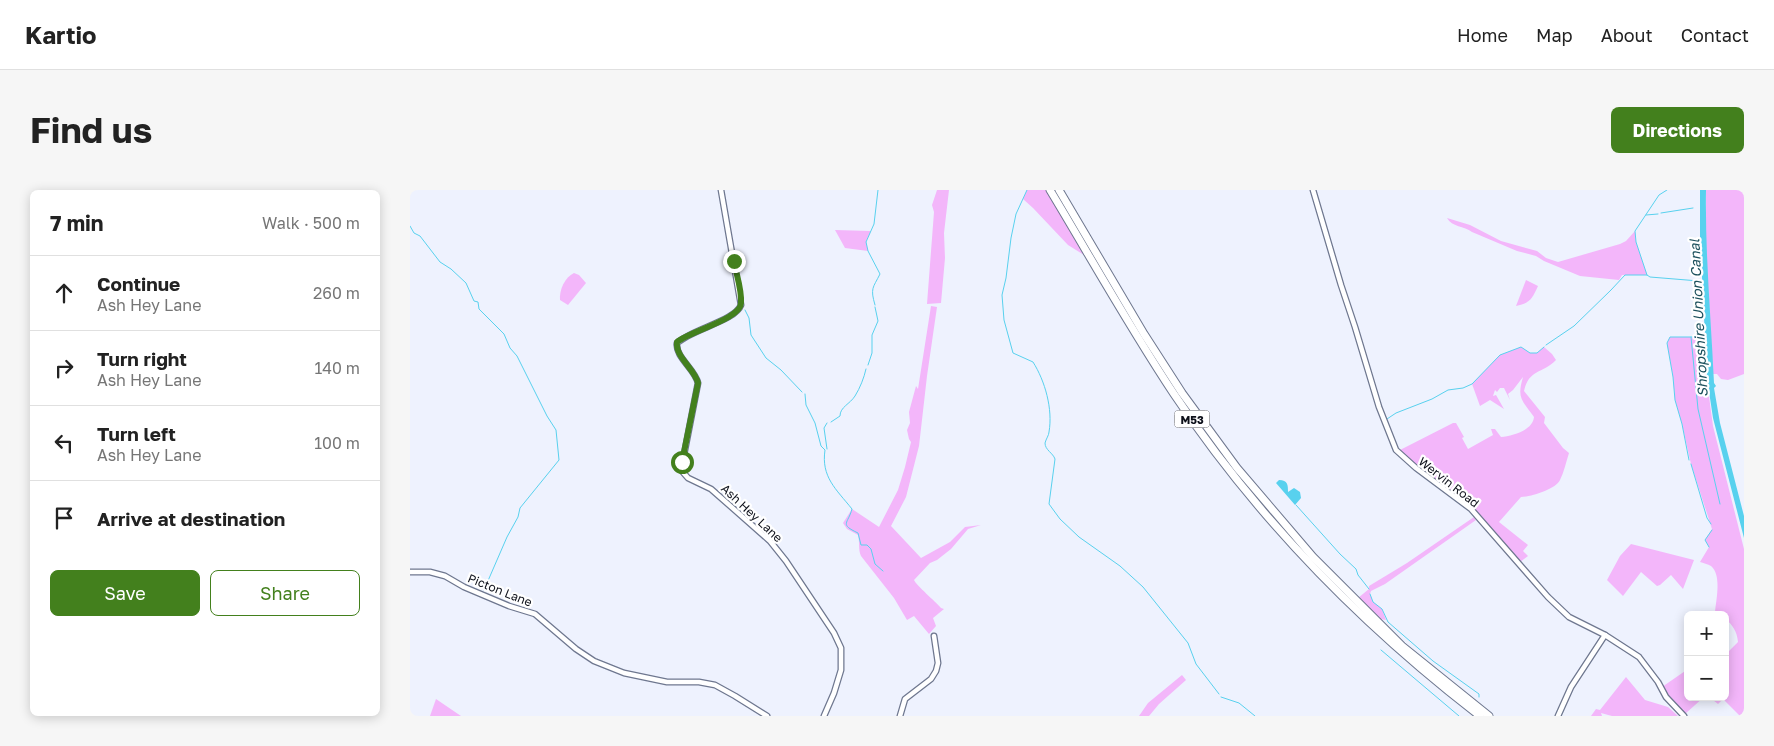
<!DOCTYPE html>
<meta charset="utf-8">
<style>
:root{--surface:#fff;--page:#f6f6f6;--text:#222;--muted:#767676;--line:#e0e0e0;--accent:#43801d}
body{margin:0;font-family:"Golos Text",sans-serif;background:var(--page);color:var(--text)}
.controls{position:absolute;right:15px;bottom:15px;display:grid;overflow:hidden;border-radius:8px;box-shadow:0 2px 12px #0003}
.controls button{width:45px;height:45px;display:grid;place-items:center;padding:0;border:0;border-bottom:1px solid var(--line);background:var(--surface);color:var(--text);font:25px sans-serif}
.stop{position:absolute;width:15px;height:15px;margin:-11px;border:4px solid #43801d;border-radius:50%;background:#fff}
.stop.end{background:#43801d;border-color:#fff;box-shadow:0 1px 5px #0008}
.list{margin:0;padding:0;list-style:none}
h2{display:flex;justify-content:space-between;align-items:center;height:65px;margin:0;padding:0 20px;font-size:21px}
h2 small{font-size:16px;font-weight:400;color:var(--muted)}
.list li{display:grid;grid-template-columns:32px 1fr auto;gap:15px;align-items:center;box-sizing:border-box;height:75px;padding:0 20px;border-top:1px solid var(--line)}
.list b{display:block;font-size:19px;white-space:nowrap}
.list p{margin:0;font-size:16px;white-space:nowrap;color:var(--muted)}
.list em{font-size:16px;font-style:normal;color:var(--muted)}
.actions{display:flex;gap:10px;padding:15px 20px}
.actions a{flex:1;padding:11px 0;border:1px solid var(--accent);border-radius:8px;text-align:center;font-size:18px;color:var(--accent)}
.actions .main{background:var(--accent);color:#fff}
.icon{flex:none;width:28px;height:28px;fill:none;stroke:currentColor;stroke-width:2;stroke-linecap:round;stroke-linejoin:round}
.map{position:relative;flex:none;width:1334px;height:526px;overflow:hidden;border-radius:8px}
header{display:flex;align-items:center;gap:30px;box-sizing:border-box;height:70px;padding:0 25px;background:var(--surface);border-bottom:1px solid var(--line)}
header strong{font-size:24px}
nav{display:flex;gap:28px;margin-inline-start:auto;font-size:18px}
.intro{display:flex;align-items:center;justify-content:space-between;box-sizing:border-box;height:120px;padding:0 30px}
h1{margin:0;font-size:35px}
.button{padding:12px 22px;border-radius:8px;background:var(--accent);color:#fff;font-size:18px;font-weight:700}
main{display:flex;gap:30px;padding:0 30px}
aside{flex:1;background:var(--surface);border-radius:8px;box-shadow:0 2px 12px #0003}
.map>svg:first-child{display:block}
</style>
<header>
<strong>Kartio</strong>
<nav><a>Home</a><a>Map</a><a>About</a><a>Contact</a></nav>
</header>
<div class="intro"><h1>Find us</h1><a class="button">Directions</a></div>
<main>
<aside>
<h2>7 min<small>Walk · 500 m</small></h2>
<ul class="list">
<li><svg class="icon" aria-label="ahead" viewBox="0 0 24 24"><path d="M12 20V5M6 11l6-6 6 6"/></svg><div><b>Continue</b><p>Ash Hey Lane</p></div><em>260 m</em></li>
<li><svg class="icon" aria-label="right" viewBox="0 0 24 24"><path d="M7 20v-9h11M14 6l5 5-5 5"/></svg><div><b>Turn right</b><p>Ash Hey Lane</p></div><em>140 m</em></li>
<li><svg class="icon" aria-label="left" viewBox="0 0 24 24"><path d="M17 20v-9H6M10 6l-5 5 5 5"/></svg><div><b>Turn left</b><p>Ash Hey Lane</p></div><em>100 m</em></li>
<li><svg class="icon" aria-label="arrive" viewBox="0 0 24 24"><path d="M6 21V4h12l-3 4 3 4H6"/></svg><div><b>Arrive at destination</b></div></li>
</ul>
<div class="actions"><a class="main">Save</a><a>Share</a></div>
</aside>
<div class="map">
<svg width="1334" height="526" viewBox="0 0 1334 526">
<rect width="100%" height="100%" fill="#eef2fe"/>
<!-- green -->
<g fill="#f3b6fa">
<polygon points="527,0 539,0 534,43 535,68 531,113 517,114 524,22 522,15"/>
<polygon points="617,0 636,0 674,65 658,55 623,18 613,9"/>
<polygon points="1296,0 1334,0 1334,184 1318,190 1311,189 1307,184 1303,184 1296,62"/>
<path d="M 1037,28 L 1060,35 L 1091,51 L 1127,61 L 1136,68 L 1148,72 L 1210,54 L 1216,51 L 1225,41 L 1226,52 L 1237,85 L 1212,85 L 1209,90 L 1170,86 L 1134,71 L 1126,66 L 1107,61 L 1062,42 C 1054,36 1042,37 1037,28 Z"/>
<polygon points="425,40 461,41 456,51 458,61 435,58"/>
<path d="M 164,83 L 169,85 L 176,93 L 158,115 L 150,110 C 149,100 155,87 164,83 Z"/>
<path d="M 1116,90 L 1128,96 C 1122,109 1120,113 1106,116 Z"/>
<path d="M 521,116 L 527,117 L 517,186 L 509,256 L 496,307 L 481,336 L 511,368 L 540,352 L 555,337 L 571,335 L 558,339 L 541,359 L 527,370 L 520,373 L 504,390 C 507,396 525,411 531,418 L 534,419 L 523,428 L 526,436 L 519,444 L 504,426 L 497,430 L 484,408 L 451,366 C 448,359 450,353 448,345 L 437,339 L 433,333 L 442,319 L 469,337 L 488,300 L 495,277 L 501,252 L 499,249 L 497,240 L 500,233 L 499,222 L 506,196 L 508,199 Z"/>
<path d="M 1260,147 L 1291,147 L 1303,236 L 1334,359 L 1334,526 L 1330,526 L 1313,509 L 1308,514 L 1299,507 L 1315,507 L 1315,465 L 1328,452 C 1327,441 1323,436 1315,428 L 1315,425 L 1305,422 C 1306,410 1312,385 1301,376 C 1298,374 1293,373 1290,372 L 1299,357 L 1295,350 L 1302,339 L 1281,274 L 1272,234 L 1265,210 L 1263,187 L 1257,153 Z"/>
<path d="M 1111,157 L 1120,163 L 1127,163 L 1134,157 L 1142,164 L 1146,170 C 1132,184 1119,179 1114,201 L 1135,227 L 1134,233 L 1153,258 L 1159,263 C 1156,272 1154,282 1150,290 C 1146,299 1121,307 1111,307 L 1089,332 L 1118,355 L 1113,361 L 1118,366 L 1110,372 L 1061,316 L 1002,273 L 990,260 L 1043,233 L 1046,233 L 1054,247 L 1052,248 L 1058,259 L 1083,245 L 1081,239 L 1085,239 L 1091,247 C 1103,246 1123,240 1124,227 C 1111,209 1107,208 1113,187 L 1103,200 L 1098,204 L 1100,210 L 1094,198 L 1090,198 L 1087,202 L 1085,200 L 1083,206 L 1086,205 L 1094,219 L 1080,210 L 1070,216 L 1062,194 L 1090,165 Z"/>
<polygon points="1064,327 1066,330 975,394 961,401 960,404 963,412 972,419 976,430 971,429 948,408 959,399 959,396 997,373"/>
<polygon points="1221,354 1284,370 1273,399 1261,385 1250,395 1247,396 1231,382 1213,406 1197,390 1210,366"/>
<polygon points="1278,479 1278,507 1294,507 1275,524 1264,516 1252,497"/>
<polygon points="772,485 776,490 749,514 739,526 729,526 738,513"/>
<polygon points="1216,487 1235,510 1258,517 1268,526 1202,526 1191,523 1192,526 1181,526 1186,519 1190,520"/>
<polygon points="26,509 51,526 20,526"/>
</g>
<!-- water -->
<g fill="#58d1ee">
<path d="M 1290,0 L 1296,0 C 1295,64 1301,128 1304,193 L 1306,196 L 1304,198 L 1310,233 L 1334,326 L 1334,348 L 1303,228 L 1297,188 L 1290,47 Z"/>
<path d="M 869,290 C 878,290 878,295 878,302 L 884,298 L 890,302 L 891,308 L 885,315 L 866,293 Z"/>
</g>
<g fill="none" stroke-linecap="round" stroke-linejoin="round">
<!-- stream -->
<g stroke="#58d1ee" stroke-width="1">
<path d="M 617,0 L 606,24 L 601,48 L 596,88 L 592,105 L 594,130 L 603,163 L 623,172 C 635,191 643,219 639,242 C 639,245 636,249 635,253 C 635,260 643,263 645,269 L 639,314 L 650,329 L 669,347 L 710,376 L 733,397 L 778,453 L 786,474 L 809,504"/>
<polyline points="1251,23 1283,18"/>
<polyline points="1236,25 1248,24"/>
<polyline points="0,36 4,43 10,46 30,72 41,79 56,93 64,111 68,112 69,119 94,144 100,158 107,166 137,226 146,240 149,270 110,318 108,327 97,347 74,400"/>
<polyline points="1237,85 1226,52 1225,41 1249,5 1257,0"/>
<path d="M 465,115 C 460,98 463,98 470,84 L 458,61 L 456,52 L 464,34 L 468,0"/>
<polyline points="335,120 339,128 341,145 356,168 371,180 392,202"/>
<polyline points="1281,147 1288,219 1310,314"/>
<polyline points="1136,155 1164,136 1201,100 1215,85 1237,85 1240,87 1289,91"/>
<polyline points="458,175 462,163 462,145 468,131 465,117"/>
<path d="M 395,204 L 396,215 L 405,233 L 411,256 L 415,260 C 411,287 426,299 442,319 C 438,334 429,334 448,343 L 451,355 L 457,355 L 461,359 L 465,374 L 473,381"/>
<polyline points="977,229 986,223 1022,209 1038,200 1053,198 1062,194 1090,165 1111,157 1120,163 1127,163 1134,157"/>
<path d="M 421,232 L 430,226 C 430,217 440,214 445,206 C 450,198 454,188 456,179"/>
<polyline points="417,259 414,238 417,233"/>
<polyline points="1279,270 1272,234 1265,210 1263,187 1257,153 1260,147 1291,147"/>
<polyline points="1281,274 1297,328 1301,334"/>
<polyline points="886,315 930,364 946,379 948,385 959,399"/>
<polyline points="1299,357 1295,350 1302,340"/>
<polyline points="960,404 963,412 972,419 978,432 1023,471 1069,504 1069,507"/>
<polyline points="971,460 1049,526"/>
<polyline points="811,507 829,513 845,526"/>
</g>
<!-- minor casing -->
<g stroke="#6e778f" stroke-width="7">
<g id="minor">
<path d="M 311,0 L 331,115 C 325,131 282,139 267,153 C 265,167 285,179 288,193 L 271,280 L 278,288 L 301,299 L 360,351 L 376,371 L 424,443 L 431,458 L 431,480 L 424,503 L 414,526"/>
<polyline points="903,0 931,95 945,137 969,217 986,260 1006,278 1061,319 1138,407 1159,427 1195,445 1229,467 1248,492 1256,507 1274,526"/>
<polyline points="0,382 20,382 35,386 54,397 99,416 125,424 166,459 184,471 214,483 257,492 289,492 305,495 325,506 357,526"/>
<polyline points="490,526 495,509 521,489 526,481 528,473 524,446"/>
<polyline points="1148,526 1161,497 1195,445"/>
</g>
</g>
<!-- highway casing -->
<g stroke="#6e778f" stroke-width="9">
<g id="highway">
<path d="M 640,0 C 681,68 720,138 764,204 C 847,328 952,435 1070,526"/>
<polyline points="649,0 734,144 772,203 827,278 903,367 992,456 1079,526"/>
</g>
</g>
<!-- minor -->
<use href="#minor" stroke="#fff" stroke-width="4.5"/>
<!-- highway -->
<use href="#highway" stroke="#fff" stroke-width="7"/>
</g>
<g fill="none" stroke-linecap="round" stroke-linejoin="round">
<!-- route -->
<path stroke="#43801d" stroke-width="6" d="M 272,272 L 288,193 C 285,179 265,167 267,152 C 280,141 331,129 331,113 C 332,99 326,84 324,71"/>
</g>
<g text-anchor="middle" dominant-baseline="central" stroke-width="4.5" stroke-linejoin="round" paint-order="stroke">
<!-- shield labels -->
<rect fill="#fff" stroke="#56585f" stroke-width="1" x="764.5" y="220.5" width="35" height="17" rx="4"/>
<g font-size="11" font-weight="bold" fill="#0d101a">
<text x="782" y="229">M53</text>
</g>
<!-- street labels -->
<g font-size="12" fill="#0d101a" stroke="#fff">
<text transform="translate(1039 292) rotate(38)">Wervin Road</text>
<text transform="translate(342 323) rotate(43)">Ash Hey Lane</text>
<text transform="translate(90 400) rotate(22)">Picton Lane</text>
</g>
<!-- water labels -->
<g font-size="14" font-style="italic" fill="#1c505c" stroke="#fff">
<text transform="translate(1288 128) rotate(-93)">Shropshire Union Canal</text>
</g>
</g>
</svg>
<div class="controls">
<button>+</button>
<button>−</button>
</div>
<div class="stop" style="left:272px;top:272px"></div>
<div class="stop end" style="left:324px;top:71px"></div>
</div>
</main>
